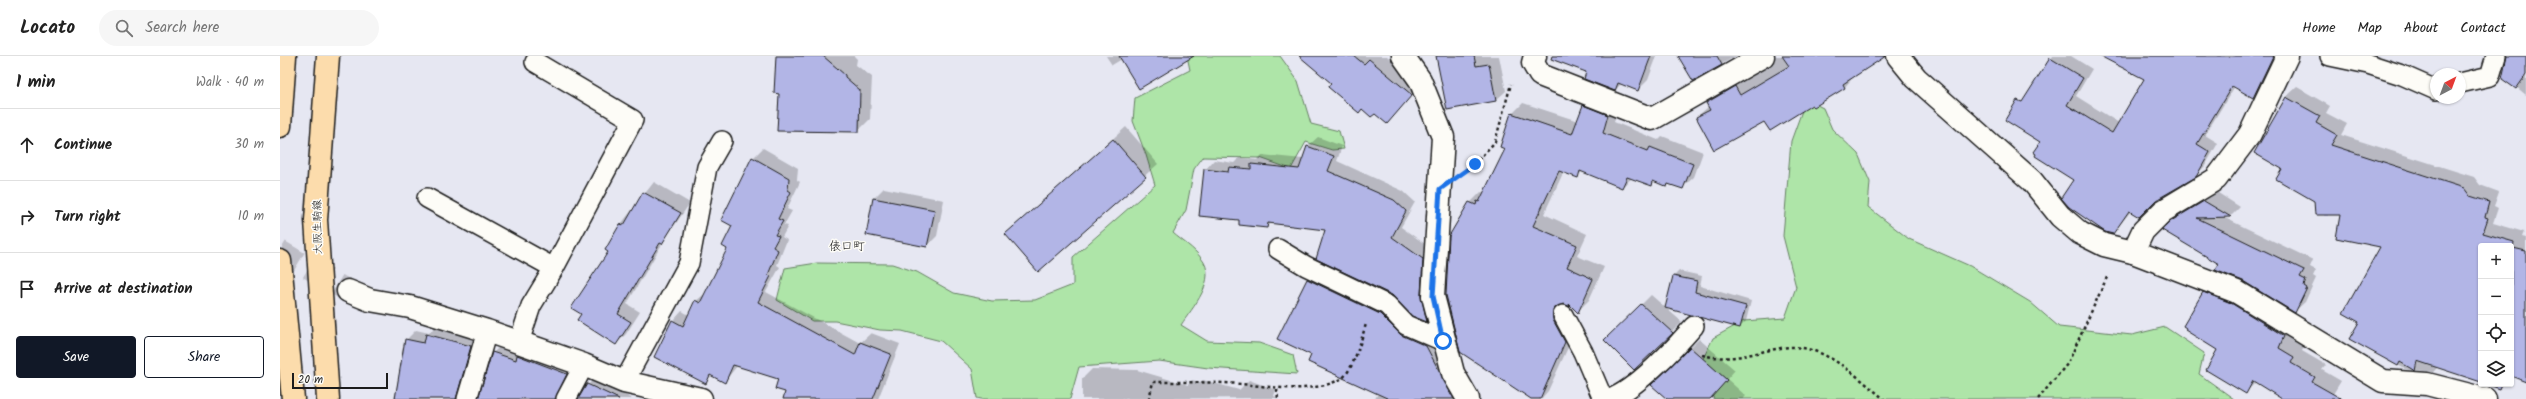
<!DOCTYPE html>
<meta charset="utf-8">
<style>
:root{--surface:#fff;--page:#f6f6f6;--text:#222;--muted:#767676;--line:#e0e0e0;--accent:#111827}
body{margin:0;font-family:Kalam,"Klee One",sans-serif;background:var(--page);color:var(--text)}
.controls{position:absolute;right:12px;bottom:12px;display:grid;overflow:hidden;border-radius:4px;box-shadow:0 1px 3px #0004}
.controls button{width:36px;height:36px;display:grid;place-items:center;padding:0;border:0;border-bottom:1px solid var(--line);background:var(--surface);color:var(--text);font:20px sans-serif}
.compass{position:absolute;left:2150px;top:12px;width:36px;height:36px;border-radius:50%;background:var(--surface);box-shadow:0 1px 3px #0004;rotate:41deg}
.scale{position:absolute;left:12px;bottom:10px;width:96px;box-sizing:border-box;padding-left:4px;border:2px solid #1c1c1c;border-top:0;font-size:11px;line-height:14px;white-space:nowrap;color:#1c1c1c;-webkit-text-stroke:3px #fdfcf7;paint-order:stroke}
.stop{position:absolute;width:12px;height:12px;margin:-9px;border:3px solid #1a73e8;border-radius:50%;background:#fff}
.stop.end{background:#1a73e8;border-color:#fff;box-shadow:0 1px 4px #0008}
.list{margin:0;padding:0;list-style:none}
h2{display:flex;justify-content:space-between;align-items:center;height:52px;margin:0;padding:0 16px;font-size:17px}
h2 small{font-size:13px;font-weight:400;color:var(--muted)}
.list li{display:grid;grid-template-columns:26px 1fr auto;gap:12px;align-items:center;box-sizing:border-box;height:72px;padding:0 16px;border-top:1px solid var(--line)}
.list b{display:block;font-size:15px;white-space:nowrap}
.list em{font-size:13px;font-style:normal;color:var(--muted)}
.actions{display:flex;gap:8px;padding:12px 16px}
.actions a{flex:1;padding:9px 0;border:1px solid var(--accent);border-radius:4px;text-align:center;font-size:14px;color:var(--accent)}
.actions .main{background:var(--accent);color:#fff}
.icon{flex:none;width:22px;height:22px;fill:none;stroke:currentColor;stroke-width:2;stroke-linecap:round;stroke-linejoin:round}
.map{position:relative;flex:none;width:2246px;height:343px;overflow:hidden}
header{display:flex;align-items:center;gap:24px;box-sizing:border-box;height:56px;padding:0 20px;background:var(--surface);border-bottom:1px solid var(--line)}
header strong{font-size:19px}
nav{display:flex;gap:22px;margin-inline-start:auto;font-size:14px}
.search{width:280px;height:36px;background:var(--page);display:flex;align-items:center;gap:10px;box-sizing:border-box;padding:0 14px;border-radius:22px;color:var(--muted);font-size:15px}
main{display:flex}
aside{flex:1;background:var(--surface)}
.map>svg:first-child{display:block}
</style>
<header>
<strong>Locato</strong>
<div class="search"><svg class="icon" aria-label="search" viewBox="0 0 24 24"><circle cx="10" cy="10" r="6"/><path d="M15 15l6 6"/></svg>Search here</div>
<nav><a>Home</a><a>Map</a><a>About</a><a>Contact</a></nav>
</header>
<main>
<aside>
<h2>1 min<small>Walk · 40 m</small></h2>
<ul class="list">
<li><svg class="icon" aria-label="ahead" viewBox="0 0 24 24"><path d="M12 20V5M6 11l6-6 6 6"/></svg><div><b>Continue</b></div><em>30 m</em></li>
<li><svg class="icon" aria-label="right" viewBox="0 0 24 24"><path d="M7 20v-9h11M14 6l5 5-5 5"/></svg><div><b>Turn right</b></div><em>10 m</em></li>
<li><svg class="icon" aria-label="arrive" viewBox="0 0 24 24"><path d="M6 21V4h12l-3 4 3 4H6"/></svg><div><b>Arrive at destination</b></div></li>
</ul>
<div class="actions"><a class="main">Save</a><a>Share</a></div>
</aside>
<div class="map">
<svg width="2246" height="343" viewBox="0 0 2246 343">
<rect width="100%" height="100%" fill="#e6e7f2"/>
<filter id="ink" filterUnits="userSpaceOnUse"><feTurbulence type="fractalNoise" baseFrequency=".025" numOctaves="2"/><feDisplacementMap in="SourceGraphic" scale="8" xChannelSelector="R" yChannelSelector="G"/><feConvolveMatrix kernelMatrix="1 2 1 2 8 2 1 2 1" color-interpolation-filters="sRGB"/></filter>
<g filter="url(#ink)">
<!-- green -->
<g fill="#aee5a8" stroke="#658062">
<path d="M 907,0 L 1000,0 L 1018,25 L 1031,68 L 1059,75 L 1064,93 L 1052,94 L 1026,86 L 1011,113 L 980,102 L 923,101 L 914,113 L 906,154 L 893,177 C 902,185 914,192 921,202 C 939,223 912,252 901,269 L 927,285 L 979,287 L 1013,299 L 1017,318 L 928,312 L 879,305 L 799,311 L 790,343 L 701,343 L 697,342 L 692,313 L 661,285 L 622,275 L 600,274 L 555,265 L 532,265 L 497,244 L 505,212 L 537,207 L 612,208 L 637,216 L 674,237 L 712,245 L 755,244 L 793,229 L 793,201 L 875,129 L 866,99 L 853,65 L 855,42 L 910,14 Z"/>
<polygon points="1533,47 1543,52 1552,73 1578,98 1590,126 1588,151 1629,183 1690,210 1750,246 1779,271 1852,279 1885,271 1924,297 1919,318 1954,343 1434,343 1418,313 1433,282 1464,265 1505,262 1516,231 1503,180 1511,85 1523,52"/>
</g>
<!-- shadow -->
<g fill="#0003">
<polygon points="497,0 574,0 577,3 576,9 592,21 590,63 578,75 500,37"/>
<polygon points="826,0 909,0 842,3 832,9"/>
<polygon points="1020,0 1107,0 1141,29 1116,57 1095,57"/>
<polygon points="1157,0 1219,0 1226,35 1216,44"/>
<polygon points="1285,0 1377,0 1368,24 1358,34 1341,28 1335,34"/>
<polygon points="1399,0 1456,0 1413,24"/>
<polygon points="1606,0 1574,20 1565,31 1533,48 1485,65 1417,61 1429,50 1427,47 1437,37 1494,5 1496,0"/>
<polygon points="1773,0 1791,0 1812,13 1796,40 1839,67 1865,23 1852,0 1997,0 1982,31 1973,40 1955,30 1925,79 1938,87 1925,110 1915,120 1851,155 1833,177 1794,124 1761,86 1731,66"/>
<polygon points="2227,0 2246,0 2246,39 2223,20"/>
<polygon points="2017,31 2050,50 2046,57 2067,68 2061,79 2194,121 2200,129 2219,136 2214,150 2218,152 2213,167 2244,176 2242,181 2246,182 2246,325 2231,319 2231,190 2201,190 2201,309 2163,306 2153,316 2125,313 2070,283 2080,265 2102,191 2062,158 2035,144 2004,113 2006,41"/>
<polygon points="1315,39 1339,48 1334,66 1378,84 1382,80 1423,96 1414,121 1402,132 1375,125 1371,129 1352,122 1342,131 1303,115 1297,120 1284,115 1264,158 1307,178 1297,200 1324,211 1309,244 1298,255 1291,248 1284,247 1284,252 1296,274 1268,335 1261,343 1252,343 1190,147 1201,136 1205,137 1226,92 1232,58 1243,47 1298,65 1304,50"/>
<polygon points="846,71 878,108 758,214 726,178"/>
<polygon points="1038,81 1062,90 1057,105 1123,135 1135,146 1121,171 1152,193 1156,256 1147,265 1112,238 1047,173 992,166 987,171 961,164 925,114 934,104 954,107 959,102 977,104 982,99 1023,103 1028,90"/>
<polygon points="483,92 518,112 517,124 520,126 507,153 512,155 504,169 508,170 502,181 507,184 497,209 500,211 486,236 580,287 591,277 620,288 598,343 504,343 507,336 500,323 457,310 445,325 432,319 425,326 393,265 402,255 409,259 416,245 427,236 448,192 473,102"/>
<polygon points="374,126 410,147 385,183 347,248 360,256 346,278 336,288 329,196 326,194 341,168"/>
<polygon points="604,132 664,144 657,180 647,190 594,142"/>
<polygon points="1935,135 1960,151 1951,160 1943,161 2033,204 2030,211 2036,214 2033,220 2036,222 2025,246 2015,255 1883,174 1902,155"/>
<polygon points="1040,212 1133,267 1158,278 1196,343 1095,343 1098,337 1033,298 999,283 1018,241 1028,223"/>
<polygon points="1399,215 1422,220 1420,230 1471,245 1466,265 1460,271 1394,220"/>
<polygon points="1935,225 2025,289 2022,295 2046,309 2042,314 2061,325 2050,343 2004,343 1976,326 1965,337 1939,293 1924,237"/>
<polygon points="1371,239 1402,266 1354,313 1326,284"/>
<polygon points="157,269 200,280 192,343 114,343 126,284 136,274 149,277"/>
<polygon points="1419,283 1455,314 1447,323 1466,340 1463,343 1388,343 1372,329"/>
<polygon points="223,287 296,308 290,343 199,343 213,297"/>
<polygon points="812,313 857,314 908,329 912,324 920,326 923,324 959,334 969,324 996,334 994,340 998,342 802,343 802,323"/>
<polygon points="317,319 325,327 352,343 296,343"/>
</g>
<!-- building -->
<g fill="#b2b5e6" stroke="#1c1c1c">
<polygon points="496,0 543,0 565,19 565,21 580,34 579,76 497,75 499,38 494,37"/>
<polygon points="839,0 914,0 859,33"/>
<polygon points="1019,0 1074,0 1084,8 1089,3 1132,39 1107,68 1095,58 1091,61 1082,53 1079,57 1048,31 1051,27"/>
<polygon points="1156,0 1194,0 1196,10 1209,8 1216,45 1167,54"/>
<polygon points="1272,0 1371,0 1358,35 1338,27 1335,35 1304,23 1306,16 1271,3"/>
<polygon points="1398,0 1437,0 1442,9 1413,25"/>
<polygon points="1502,0 1606,0 1563,28 1565,32 1534,51 1532,49 1490,75 1484,66 1434,94 1416,61 1430,54 1426,47 1455,30 1460,39 1509,10"/>
<polygon points="1820,0 1993,0 1973,42 1952,30 1917,88 1930,96 1916,121 1876,144 1859,161 1849,155 1833,178 1825,176 1789,151 1781,142 1793,124 1755,100 1756,98 1753,96 1760,86 1725,64 1737,44 1742,46 1770,2 1803,22 1787,49 1832,77 1864,23"/>
<polygon points="2227,0 2246,0 2246,19 2236,33 2222,23"/>
<polygon points="2006,41 2040,60 2036,67 2057,79 2051,89 2184,132 2190,140 2209,146 2205,161 2208,162 2203,177 2234,186 2233,192 2246,195 2246,326 2231,320 2231,190 2201,190 2201,326 2137,305 2135,315 2120,306 2118,310 2069,283 2079,266 2063,257 2100,191 2056,182 2060,159 2035,159 2034,145 1996,123 2002,113 1974,97"/>
<polygon points="1303,49 1328,59 1323,77 1368,95 1370,91 1413,108 1403,133 1388,128 1387,131 1373,125 1372,130 1347,121 1342,132 1300,115 1298,122 1279,115 1253,170 1297,189 1287,211 1313,223 1298,257 1289,248 1290,251 1283,248 1273,254 1273,264 1285,286 1260,343 1251,343 1180,296 1166,239 1169,180 1189,146 1196,149 1197,145 1199,146 1225,93 1220,91 1231,57 1292,78"/>
<polygon points="833,83 866,121 758,216 725,178"/>
<polygon points="1027,90 1054,100 1048,115 1114,144 1126,155 1112,181 1143,203 1141,239 1147,266 1132,260 1112,239 1036,203 1045,174 988,167 987,172 959,169 959,164 919,160 924,113 948,116 949,111 971,113 971,108 1019,113"/>
<polygon points="472,101 509,122 508,134 511,136 498,163 503,165 495,179 499,180 493,191 498,194 488,219 491,220 478,246 575,299 580,286 611,298 593,343 503,343 505,336 495,333 498,323 453,309 445,327 430,319 426,328 374,301 392,264 403,270 415,244 420,247 447,193 442,190 452,170 441,164"/>
<polygon points="363,136 401,157 382,188 380,187 338,258 351,266 336,289 297,264 301,258 291,252 328,196 325,194 340,168 344,169"/>
<polygon points="593,142 655,154 647,191 586,179"/>
<polygon points="1924,145 1951,161 1917,162 2024,214 2020,221 2026,224 2024,230 2027,232 2015,257 1963,225 1935,214 1939,208 1882,174 1891,165"/>
<polygon points="1393,220 1417,225 1415,236 1466,250 1460,272 1385,252"/>
<polygon points="1027,223 1100,258 1121,279 1146,290 1174,343 1109,343 1028,306 1031,299 997,283"/>
<polygon points="1923,236 1951,247 2004,280 1999,292 2014,301 2011,307 2035,321 2032,326 2062,343 2002,343 1973,325 1966,338 1926,314 1937,294 1905,274 1906,272 1903,270"/>
<polygon points="1361,248 1393,277 1354,314 1324,284"/>
<polygon points="146,278 191,290 176,343 115,343 125,283 144,287"/>
<polygon points="1410,291 1447,324 1430,343 1387,343 1371,329"/>
<polygon points="212,296 236,304 237,299 287,318 275,343 198,343"/>
<polygon points="307,328 339,343 298,343"/>
<polygon points="2206,328 2222,328 2220,333"/>
</g>
<g fill="none" stroke-linecap="round" stroke-linejoin="round">
<!-- street-tunnel -->
<polyline stroke="#bebec7" stroke-width="22" stroke-dasharray="22 11" stroke-linecap="butt" points="0,195 68,235"/>
<!-- lane casing -->
<g stroke="#1c1c1c" stroke-width="22">
<g id="lane">
<polyline points="2050,0 2088,8 2122,19 2156,34"/>
<polyline points="2180,27 2210,20 2216,0"/>
<polyline points="147,142 274,212"/>
<polyline points="998,193 1026,210 1107,249 1126,269 1163,285"/>
<polyline points="1283,259 1303,296 1323,343"/>
<polyline points="239,286 251,250 274,212 353,64 255,6"/>
<polyline points="344,326 409,207 427,111 442,85"/>
<polyline points="187,343 207,275"/>
<polyline points="286,343 304,309"/>
<path d="M 1329,343 C 1354,335 1396,291 1414,270"/>
</g>
</g>
<!-- street casing -->
<g stroke="#1c1c1c" stroke-width="25">
<g id="street">
<polyline points="1123,0 1140,24 1163,81 1153,240 1173,317 1188,343"/>
<polyline points="1255,0 1253,7 1260,19 1372,63 1483,0"/>
<polyline points="1618,0 1636,22 1752,125 1780,160 1800,177 1824,189 1853,196 1957,236 2103,325 2147,328 2205,343"/>
<polyline points="1853,196 1863,175 1883,155 1936,123 1970,78 2007,0"/>
<polyline points="68,235 90,244 130,251 207,275 304,309 344,326 421,343"/>
</g>
</g>
<!-- primary casing -->
<g stroke="#1c1c1c" stroke-width="25">
<g id="primary">
<polyline points="0,70 5,0"/>
<polyline points="0,205 13,343"/>
<polyline points="48,343 36,164 48,0"/>
</g>
</g>
<!-- path -->
<g stroke="#1c1c1c" stroke-width="2.5" stroke-dasharray="3 3" stroke-linecap="butt">
<polyline points="1190,112 1215,86 1231,28"/>
<path d="M 1422,299 C 1453,306 1471,297 1501,292 C 1541,285 1575,319 1604,343"/>
<polyline points="997,333 998,343"/>
<path d="M 869,343 L 873,326 C 902,326 932,326 962,328 C 992,331 1032,338 1061,323 C 1073,316 1082,281 1086,268"/>
<polyline points="1758,343 1788,307 1828,219"/>
</g>
<!-- lane -->
<use href="#lane" stroke="#fdfcf7" stroke-width="19"/>
<!-- street -->
<use href="#street" stroke="#fdfcf7" stroke-width="22"/>
<!-- primary -->
<use href="#primary" stroke="#fcdcac" stroke-width="22"/>
</g>
</g>
<g fill="none" stroke-linecap="round" stroke-linejoin="round" filter="url(#ink)">
<!-- route -->
<polyline stroke="#1a73e8" stroke-width="5" points="1163,285 1153,240 1160,133 1195,108"/>
</g>
<g text-anchor="middle" dominant-baseline="central" stroke-width="3" stroke-linejoin="round" paint-order="stroke">
<!-- street labels -->
<g font-size="11" fill="#1c1c1c" stroke="#fdfcf7">
<text transform="translate(38 171) rotate(-91)">大阪生駒線</text>
</g>
<!-- neighbourhood labels -->
<g font-size="12" fill="#1c1c1c" stroke="#fdfcf7">
<text x="567" y="190">俵口町</text>
</g>
</g>
</svg>
<div class="controls">
<button>+</button>
<button>−</button>
<button><svg class="icon" aria-label="locate" viewBox="0 0 24 24"><circle cx="12" cy="12" r="6"/><path d="M12 2v4M12 18v4M2 12h4M18 12h4"/></svg></button>
<button><svg class="icon" aria-label="layers" viewBox="0 0 24 24"><path d="M12 4l9 5-9 5-9-5zM3 14l9 5 9-5"/></svg></button>
</div>
<svg class="compass" viewBox="-18 -18 36 36"><path d="M0-13l5 13h-10z" fill="#e53935"/><path d="M0 13l5-13h-10z" fill="#767676"/></svg>
<div class="scale">20 m</div>
<div class="stop" style="left:1163px;top:285px"></div>
<div class="stop end" style="left:1195px;top:108px"></div>
</div>
</main>
